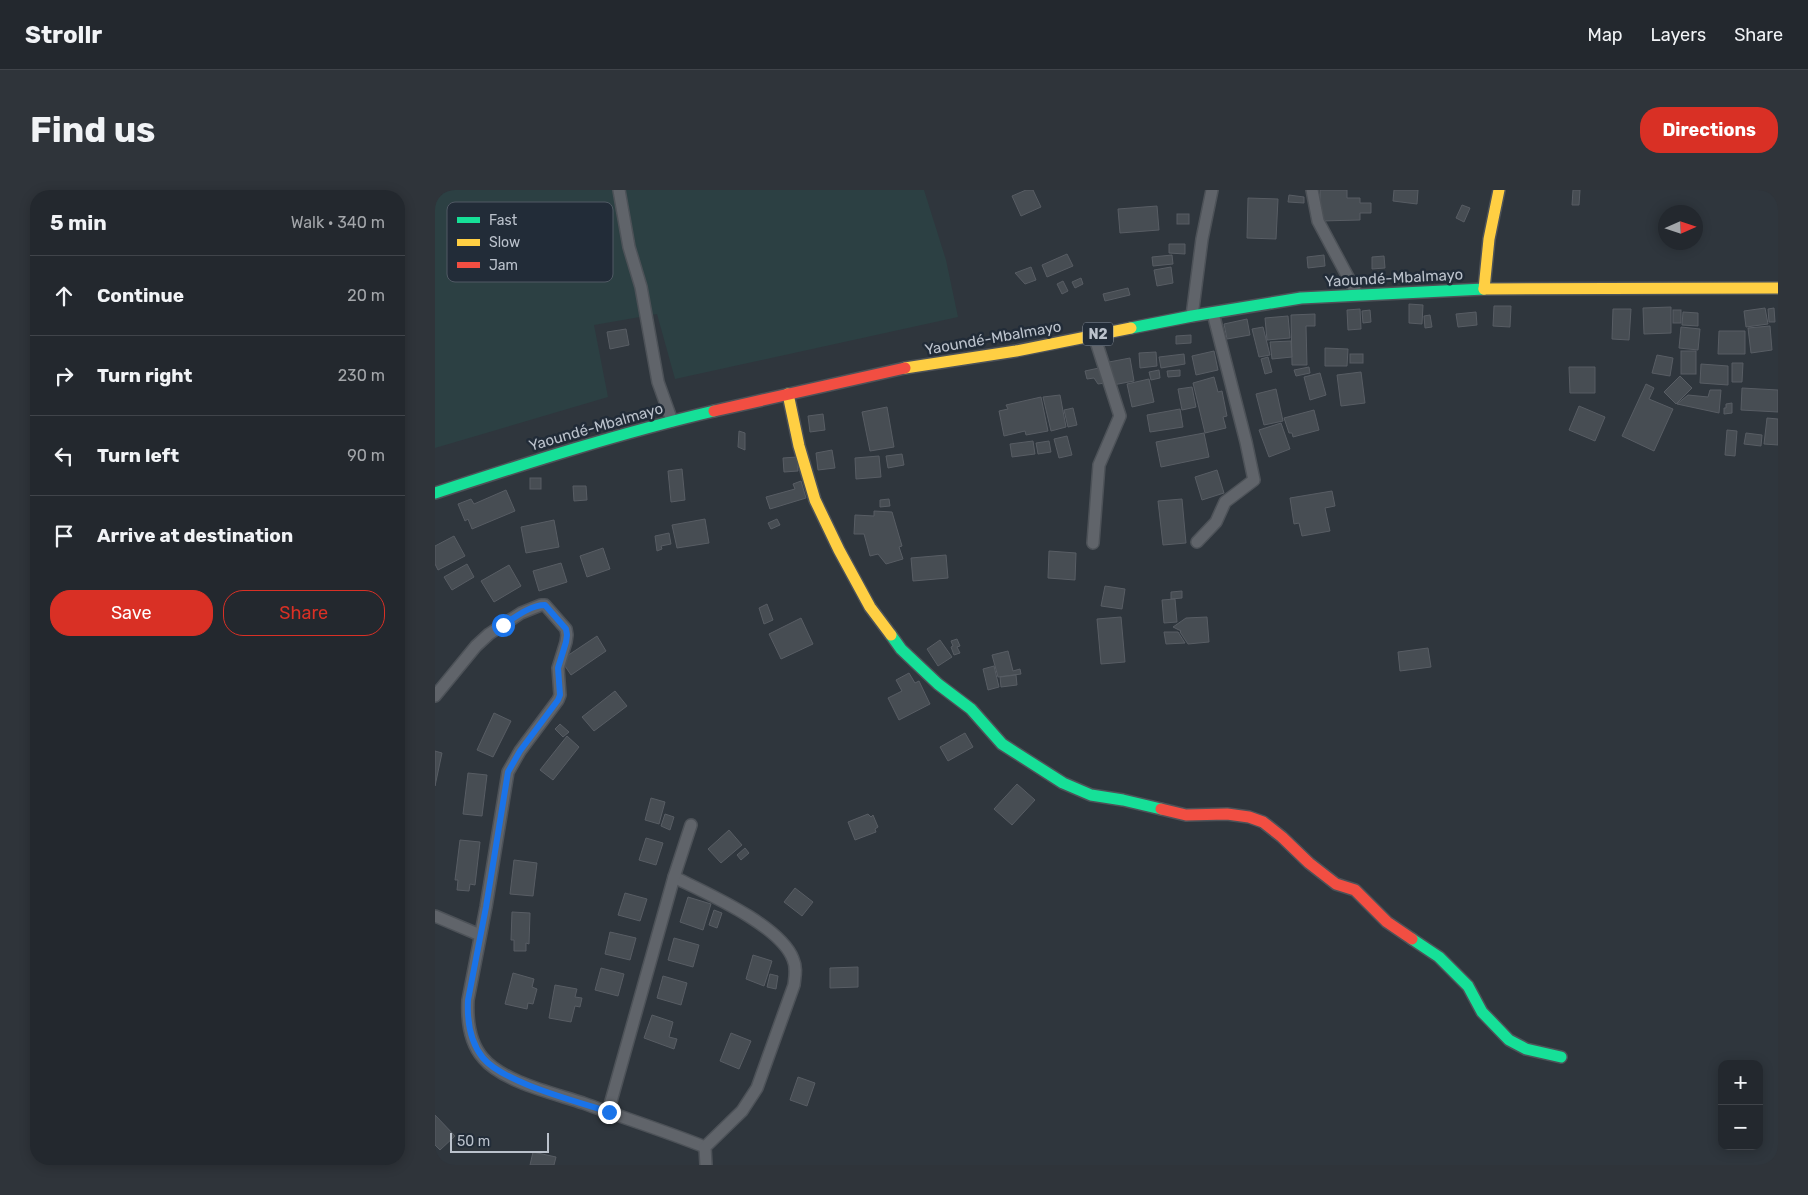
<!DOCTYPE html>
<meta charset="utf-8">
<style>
:root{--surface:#23282e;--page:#2f343a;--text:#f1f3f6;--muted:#a3a6aa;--line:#40444a;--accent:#d93025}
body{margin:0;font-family:Rubik,sans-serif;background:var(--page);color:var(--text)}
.controls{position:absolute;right:15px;bottom:15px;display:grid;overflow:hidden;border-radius:10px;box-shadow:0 2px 12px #0003}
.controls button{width:45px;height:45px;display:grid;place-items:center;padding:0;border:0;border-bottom:1px solid var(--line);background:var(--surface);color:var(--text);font:25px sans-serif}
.compass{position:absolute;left:1223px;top:15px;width:45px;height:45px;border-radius:50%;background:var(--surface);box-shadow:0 2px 12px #0003;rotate:87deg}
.scale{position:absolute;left:15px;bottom:12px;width:99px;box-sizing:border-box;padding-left:5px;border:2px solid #bbc2cc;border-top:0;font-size:14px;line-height:18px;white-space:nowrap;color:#bbc2cc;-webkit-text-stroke:4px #222c38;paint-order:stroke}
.stop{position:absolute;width:15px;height:15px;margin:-11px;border:4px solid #1a73e8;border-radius:50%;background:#fff}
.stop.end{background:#1a73e8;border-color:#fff;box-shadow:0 1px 5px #0008}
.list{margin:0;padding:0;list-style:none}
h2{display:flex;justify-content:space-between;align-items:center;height:65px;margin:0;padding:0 20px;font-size:21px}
h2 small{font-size:16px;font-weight:400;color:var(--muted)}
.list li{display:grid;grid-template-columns:32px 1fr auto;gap:15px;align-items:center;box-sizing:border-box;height:80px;padding:0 20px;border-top:1px solid var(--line)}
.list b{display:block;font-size:19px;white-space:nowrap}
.list em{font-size:16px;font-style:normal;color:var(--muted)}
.actions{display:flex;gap:10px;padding:15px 20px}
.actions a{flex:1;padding:11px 0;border:1px solid var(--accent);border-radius:20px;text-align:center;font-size:18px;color:var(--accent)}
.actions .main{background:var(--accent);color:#fff}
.icon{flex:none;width:28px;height:28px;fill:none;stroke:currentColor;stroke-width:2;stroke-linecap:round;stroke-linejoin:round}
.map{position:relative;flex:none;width:1343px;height:975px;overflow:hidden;border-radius:20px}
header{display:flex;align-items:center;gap:30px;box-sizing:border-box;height:70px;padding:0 25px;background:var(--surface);border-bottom:1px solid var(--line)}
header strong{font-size:24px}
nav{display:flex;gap:28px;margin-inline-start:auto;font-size:18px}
.intro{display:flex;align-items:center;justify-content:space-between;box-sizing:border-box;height:120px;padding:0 30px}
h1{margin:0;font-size:35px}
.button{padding:12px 22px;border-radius:20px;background:var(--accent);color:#fff;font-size:18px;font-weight:700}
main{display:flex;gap:30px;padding:0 30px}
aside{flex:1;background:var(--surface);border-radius:20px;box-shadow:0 2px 12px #0003}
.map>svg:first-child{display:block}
</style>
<header>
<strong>Strollr</strong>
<nav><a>Map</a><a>Layers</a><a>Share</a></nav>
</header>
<div class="intro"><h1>Find us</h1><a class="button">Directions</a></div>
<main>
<aside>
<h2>5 min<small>Walk · 340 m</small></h2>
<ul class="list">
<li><svg class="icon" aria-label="ahead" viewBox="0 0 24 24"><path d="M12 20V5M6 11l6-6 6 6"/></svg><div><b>Continue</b></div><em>20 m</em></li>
<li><svg class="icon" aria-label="right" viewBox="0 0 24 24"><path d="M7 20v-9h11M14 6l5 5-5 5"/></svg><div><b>Turn right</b></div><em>230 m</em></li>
<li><svg class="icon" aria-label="left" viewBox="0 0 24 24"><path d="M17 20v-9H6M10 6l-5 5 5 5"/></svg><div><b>Turn left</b></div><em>90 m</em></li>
<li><svg class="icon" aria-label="arrive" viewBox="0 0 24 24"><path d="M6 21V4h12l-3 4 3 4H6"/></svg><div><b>Arrive at destination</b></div></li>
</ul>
<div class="actions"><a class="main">Save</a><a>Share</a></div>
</aside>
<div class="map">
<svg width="1343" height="975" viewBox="0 0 1343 975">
<rect width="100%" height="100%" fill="#2f363d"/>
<!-- green -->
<polygon fill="#2c4043" points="0,0 489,0 511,70 523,127 240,189 222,124 159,135 173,207 0,258"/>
<!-- building -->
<g fill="#474d53" stroke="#585d64">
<polygon points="591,0 598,0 606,17 586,26 577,6"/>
<polygon points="885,0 912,0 912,8 925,8 925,13 936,13 936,23 925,23 925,30 886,31"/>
<polygon points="959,0 983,0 982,14 958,11"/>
<polygon points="1138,0 1145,0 1144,15 1137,15"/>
<polygon points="854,5 869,7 869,13 853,12"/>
<polygon points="813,8 843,9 841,49 812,48"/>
<polygon points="1027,15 1035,18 1029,32 1021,28"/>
<polygon points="722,16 724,40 685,43 683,19"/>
<rect x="742" y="24" width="12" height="10"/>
<polygon points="734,54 750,54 750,64 734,63"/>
<polygon points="632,64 638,76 612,87 607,75"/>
<polygon points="737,65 738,74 718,76 717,67"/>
<polygon points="889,65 890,76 873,78 872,67"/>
<polygon points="949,66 950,78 937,79 937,67"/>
<polygon points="596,77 601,90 590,94 580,83"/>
<polygon points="736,77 738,93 722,96 719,80"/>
<polygon points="646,88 648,94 640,98 637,92"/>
<polygon points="628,91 633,101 627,104 622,94"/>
<polygon points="693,98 695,105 670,111 668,104"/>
<polygon points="974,114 988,115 987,134 974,133"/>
<polygon points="1059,116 1076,116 1075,137 1058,136"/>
<polygon points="1236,117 1236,143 1209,144 1208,118"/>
<polygon points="1330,118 1333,134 1311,137 1309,121"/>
<polygon points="1339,118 1340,132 1334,132 1333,119"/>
<polygon points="925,119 926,139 913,140 912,120"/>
<polygon points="1178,119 1196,119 1194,150 1177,149"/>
<polygon points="935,120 936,132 928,133 927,121"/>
<rect x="1238" y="120" width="8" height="13"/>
<polygon points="1041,122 1042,135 1023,137 1021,124"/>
<polygon points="1248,122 1263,123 1263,136 1247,135"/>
<polygon points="880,124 880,136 871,136 872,175 857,175 856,125"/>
<polygon points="995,125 997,137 990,138 989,126"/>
<polygon points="853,126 855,148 832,150 830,128"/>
<polygon points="812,129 815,145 792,149 789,134"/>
<polygon points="1335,136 1337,160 1316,163 1313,138"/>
<polygon points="828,137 835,165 824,167 817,139"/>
<polygon points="1246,137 1265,139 1263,160 1244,158"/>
<polygon points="191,139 194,155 175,159 172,142"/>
<polygon points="1284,141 1310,141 1310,164 1283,164"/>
<polygon points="756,145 756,153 741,154 741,146"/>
<polygon points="856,151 857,167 837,169 835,152"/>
<polygon points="890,158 913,159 912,176 890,176"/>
<polygon points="779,161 783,180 761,185 757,166"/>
<rect x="1246" y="161" width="15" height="23"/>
<polygon points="721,162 722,176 705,178 704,163"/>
<polygon points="749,164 750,174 726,178 724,167"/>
<rect x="915" y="164" width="13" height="9"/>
<polygon points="1222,165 1238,168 1235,186 1217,183"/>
<polygon points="833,167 837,182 830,184 826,169"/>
<polygon points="695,168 699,191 678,195 674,172"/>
<polygon points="1297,173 1308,173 1307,192 1297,192"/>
<polygon points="1266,174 1293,176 1293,195 1265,193"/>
<polygon points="874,177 875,183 861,186 859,180"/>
<polygon points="1134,177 1160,177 1160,203 1135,203"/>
<polygon points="664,178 670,193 663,194 659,188 652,189 650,181"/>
<polygon points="724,180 725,188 716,190 714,182"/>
<polygon points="745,180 745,186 733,187 732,181"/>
<polygon points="926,182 930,213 906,216 902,185"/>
<polygon points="885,183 891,205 875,210 869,187"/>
<polygon points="1245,186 1257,198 1241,214 1229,202"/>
<polygon points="779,187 783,202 787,201 792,226 788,227 791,238 770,243 758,193"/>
<polygon points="714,189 719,212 697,217 692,194"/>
<polygon points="1211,194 1219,198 1214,209 1238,219 1219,261 1187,246"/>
<polygon points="757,197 761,217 747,220 743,199"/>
<polygon points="1307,198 1343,200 1343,222 1306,220"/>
<polygon points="841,199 848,231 829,235 821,204"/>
<polygon points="1275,200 1286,200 1284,223 1242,214 1253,205 1273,207"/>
<polygon points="625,205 631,237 616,241 608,207"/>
<polygon points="606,207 613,241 591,245 590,241 569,246 564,221 573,219 571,215"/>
<polygon points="1297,213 1297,223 1289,224 1289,218 1291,218 1291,214"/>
<polygon points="1144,216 1170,227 1160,251 1134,240"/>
<polygon points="452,217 459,257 435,261 427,222"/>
<polygon points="638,218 642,235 633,237 629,220"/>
<polygon points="745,219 748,237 715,242 712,225"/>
<polygon points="879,220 884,240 858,247 857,243 854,243 849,228"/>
<polygon points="388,224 390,240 375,242 373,226"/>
<polygon points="1332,228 1343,229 1343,255 1329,254"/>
<polygon points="846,233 855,259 834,267 824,240"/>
<polygon points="1292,240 1302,241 1300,266 1290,265"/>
<polygon points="304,241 310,243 310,260 303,257"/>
<polygon points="769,243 774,267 726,277 721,252"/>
<polygon points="1311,243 1327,245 1326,256 1309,254"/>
<polygon points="632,246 637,265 624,268 619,249"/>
<polygon points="598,251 600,264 577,267 575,254"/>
<polygon points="614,251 616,262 603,264 601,253"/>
<polygon points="397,260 400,278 383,280 381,263"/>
<polygon points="467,264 469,275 453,278 451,266"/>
<polygon points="444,266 446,287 421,289 420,268"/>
<polygon points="362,267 363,281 349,282 348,268"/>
<polygon points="247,279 250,310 236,312 233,281"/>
<polygon points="782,280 789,303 767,310 760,287"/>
<rect x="95" y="288" width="11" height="11"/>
<polygon points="366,291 371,308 335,319 331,307 360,299 358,294"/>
<polygon points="138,296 151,296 152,310 139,311"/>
<polygon points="71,300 80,321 37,339 33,329 30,331 23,314 36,309 39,314"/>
<polygon points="897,301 900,316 890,318 895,341 867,346 864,333 859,334 855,308"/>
<polygon points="454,309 455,316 445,317 445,310"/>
<polygon points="747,309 751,353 728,355 723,311"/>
<polygon points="439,321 457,322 467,356 464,357 468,369 451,374 443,364 435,366 429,344 419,344 420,325 439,326"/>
<polygon points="270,329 274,353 242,358 237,335"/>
<polygon points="342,329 345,335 336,339 333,333"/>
<polygon points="119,330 124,357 91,363 86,337"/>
<polygon points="234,343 236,354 226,356 227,359 222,361 220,346"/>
<polygon points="19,346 30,366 3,380 0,374 0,356"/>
<polygon points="168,358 175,379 152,387 145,366"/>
<polygon points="614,361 641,363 640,390 613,388"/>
<polygon points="511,365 513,388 478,391 476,368"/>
<polygon points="126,373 132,392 104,401 98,381"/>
<polygon points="32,374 39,387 17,400 9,387"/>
<polygon points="74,375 86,396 59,412 46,391"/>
<polygon points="670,396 690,399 687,419 666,416"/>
<polygon points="747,401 747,408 736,409 736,402"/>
<polygon points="740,409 742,432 729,433 727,410"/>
<polygon points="332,414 338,430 329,434 324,418"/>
<polygon points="686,427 690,472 666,474 662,429"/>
<polygon points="772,427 774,452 753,454 745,442 746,441 738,437 751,428"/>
<polygon points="366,428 378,454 346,469 334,444"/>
<polygon points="729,442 743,442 750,453 731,454"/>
<polygon points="162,446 171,461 136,485 126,470"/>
<polygon points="522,449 525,456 522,457 525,463 519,465 516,457 518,456 516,451"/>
<polygon points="505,450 517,467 503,476 492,459"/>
<polygon points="993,458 996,477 965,481 963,462"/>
<polygon points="573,461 578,481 585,479 586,484 563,487 557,465"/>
<polygon points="559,476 564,497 553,500 548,479"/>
<polygon points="474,483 480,493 484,491 495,514 464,530 453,508 467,501 461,490"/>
<polygon points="581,485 582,495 566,497 565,487"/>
<polygon points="180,501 192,516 159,541 147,527"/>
<polygon points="59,523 76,531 58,567 42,560"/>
<polygon points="125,534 134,542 128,547 120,539"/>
<polygon points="530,543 538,557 513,571 505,557"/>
<polygon points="132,546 144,557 118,590 105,580"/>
<polygon points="0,561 7,563 0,596"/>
<polygon points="33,583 52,585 47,626 28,624"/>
<polygon points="582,594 600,610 577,635 559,619"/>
<polygon points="216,608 230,612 224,634 210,630"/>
<polygon points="230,624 239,627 235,640 226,636"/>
<polygon points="433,624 436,627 438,625 443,637 440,639 441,642 420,650 413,632"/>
<polygon points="294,640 307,655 286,673 273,659"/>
<polygon points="211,648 228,653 221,675 204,670"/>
<polygon points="25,650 45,652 40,695 35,694 34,701 22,700 23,690 20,690"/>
<polygon points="310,658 314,663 306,670 302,665"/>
<polygon points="79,670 102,673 98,706 75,704"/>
<polygon points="360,698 378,712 367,726 349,712"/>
<polygon points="190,703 212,709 205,731 183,725"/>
<polygon points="253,707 276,714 268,740 245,732"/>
<polygon points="279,720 287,723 282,738 274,735"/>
<polygon points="77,722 95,723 94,754 91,753 91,761 79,761 79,750 76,750"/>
<polygon points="175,742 201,748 195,770 170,764"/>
<polygon points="239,748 264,755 258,777 233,770"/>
<polygon points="318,765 337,771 329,796 311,789"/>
<polygon points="423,777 423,797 395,798 395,778"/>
<polygon points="166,778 189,784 183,806 160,800"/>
<polygon points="78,783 99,789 97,797 102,799 98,814 93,813 92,819 70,814"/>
<polygon points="335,784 343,786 341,799 332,797"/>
<polygon points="228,786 252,793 246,815 222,808"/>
<polygon points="120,795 142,799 140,807 147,808 145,817 140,816 136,832 114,828"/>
<polygon points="217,825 238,832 234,847 242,849 239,859 209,848"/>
<polygon points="296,843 316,851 304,879 285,871"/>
<polygon points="363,887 380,893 372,916 355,910"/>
<polygon points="0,925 20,946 5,960 0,955"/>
<polygon points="98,962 121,967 119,975 95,975"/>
</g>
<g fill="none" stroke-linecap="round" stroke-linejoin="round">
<!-- street casing -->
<g stroke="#4d5258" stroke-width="14">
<g id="street">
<polyline points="184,0 194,57 206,97 223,192 237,231"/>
<polyline points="877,0 883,31 922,104"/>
<polyline points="757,126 767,49 777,0"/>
<polyline points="762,352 781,332 790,312 819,290 811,252 778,123"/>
<polyline points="658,353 664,275 685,226 659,145"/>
<path d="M 0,506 L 41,456 L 54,444 L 86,423 L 106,415 L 110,415 L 131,439 L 132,445 L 131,452 L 123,478 L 125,505 L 123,510 L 85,561 L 73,582 L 51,717 L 33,810 C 32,830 34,852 48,868 C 68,892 118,903 148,913 C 189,928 230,941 270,957"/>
<path d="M 239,687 C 271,703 345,735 358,769 C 362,778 360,786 359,795 L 322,898 L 307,921 L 270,957 L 271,975"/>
<polyline points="0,726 45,745"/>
<polyline points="173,922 239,687 256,635"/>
</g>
</g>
<!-- fast casing -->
<g stroke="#4d5258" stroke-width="14">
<g id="fast">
<polyline points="696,138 757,126 866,108 1049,99"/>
<path d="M 0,303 C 92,273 185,243 279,221"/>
<polyline points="456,445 466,459 503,494 536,519 567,554 628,593 656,605 688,610 726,619"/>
<polyline points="977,749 1004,767 1033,796 1047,822 1074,850 1091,859 1126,867"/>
</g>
</g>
<!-- slow casing -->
<g stroke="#4d5258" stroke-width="14">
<g id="slow">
<polyline points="1049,99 1054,49 1064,0"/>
<polyline points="1049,99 1343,98"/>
<polyline points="470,178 581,161 696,138"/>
<polyline points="353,204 364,256 380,310 404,360 435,417 456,445"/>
</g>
</g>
<!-- jam casing -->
<g stroke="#4d5258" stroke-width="14">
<g id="jam">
<polyline points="279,221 470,178"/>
<polyline points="726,619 751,625 792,624 814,627 828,632 847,647 874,673 901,694 920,700 952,732 977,749"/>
</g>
</g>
<!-- street -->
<use href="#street" stroke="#60646a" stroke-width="11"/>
<!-- fast -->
<use href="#fast" stroke="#16e098" stroke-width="11"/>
<!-- slow -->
<use href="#slow" stroke="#ffcf43" stroke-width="11"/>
<!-- jam -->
<use href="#jam" stroke="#f24e42" stroke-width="11"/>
</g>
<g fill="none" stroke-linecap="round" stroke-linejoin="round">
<!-- route -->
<path stroke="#1a73e8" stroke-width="6" d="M 68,435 C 79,428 95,415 110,415 L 131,439 L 132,445 L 131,452 L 123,478 L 125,505 L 123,510 L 85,561 L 73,582 L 51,717 L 33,810 C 32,830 35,852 48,868 C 69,893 141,911 174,922"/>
</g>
<g text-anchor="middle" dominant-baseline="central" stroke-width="5" stroke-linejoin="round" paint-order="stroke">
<!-- shield labels -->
<rect fill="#222c38" stroke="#8d95a0" stroke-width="1" x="648" y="132.5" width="30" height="23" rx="4"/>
<g font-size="14" font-weight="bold" fill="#bbc2cc">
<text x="663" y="144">N2</text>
</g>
<!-- street labels -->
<g font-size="15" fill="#bbc2cc" stroke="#222c38">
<text transform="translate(959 88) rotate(-3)">Yaoundé-Mbalmayo</text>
<text transform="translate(558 148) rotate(-10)">Yaoundé-Mbalmayo</text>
<text transform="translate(161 237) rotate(-16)">Yaoundé-Mbalmayo</text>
</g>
</g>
<!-- legend -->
<rect x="12" y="12" width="166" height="80" rx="8" fill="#222c38" stroke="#505964" stroke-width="1"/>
<rect x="22" y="27" width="23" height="6" fill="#16e098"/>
<rect x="22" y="49" width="23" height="7" fill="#ffcf43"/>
<rect x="22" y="72" width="23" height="6" fill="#f24e42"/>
<g font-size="14" fill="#bbc2cc">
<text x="54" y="35">Fast</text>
<text x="54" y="57">Slow</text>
<text x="54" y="80">Jam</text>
</g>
</svg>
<div class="controls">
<button>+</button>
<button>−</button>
</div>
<svg class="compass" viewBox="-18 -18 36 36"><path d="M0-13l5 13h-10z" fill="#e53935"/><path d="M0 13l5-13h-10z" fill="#a3a6aa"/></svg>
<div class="scale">50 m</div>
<div class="stop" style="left:68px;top:435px"></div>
<div class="stop end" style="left:174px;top:922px"></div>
</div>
</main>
